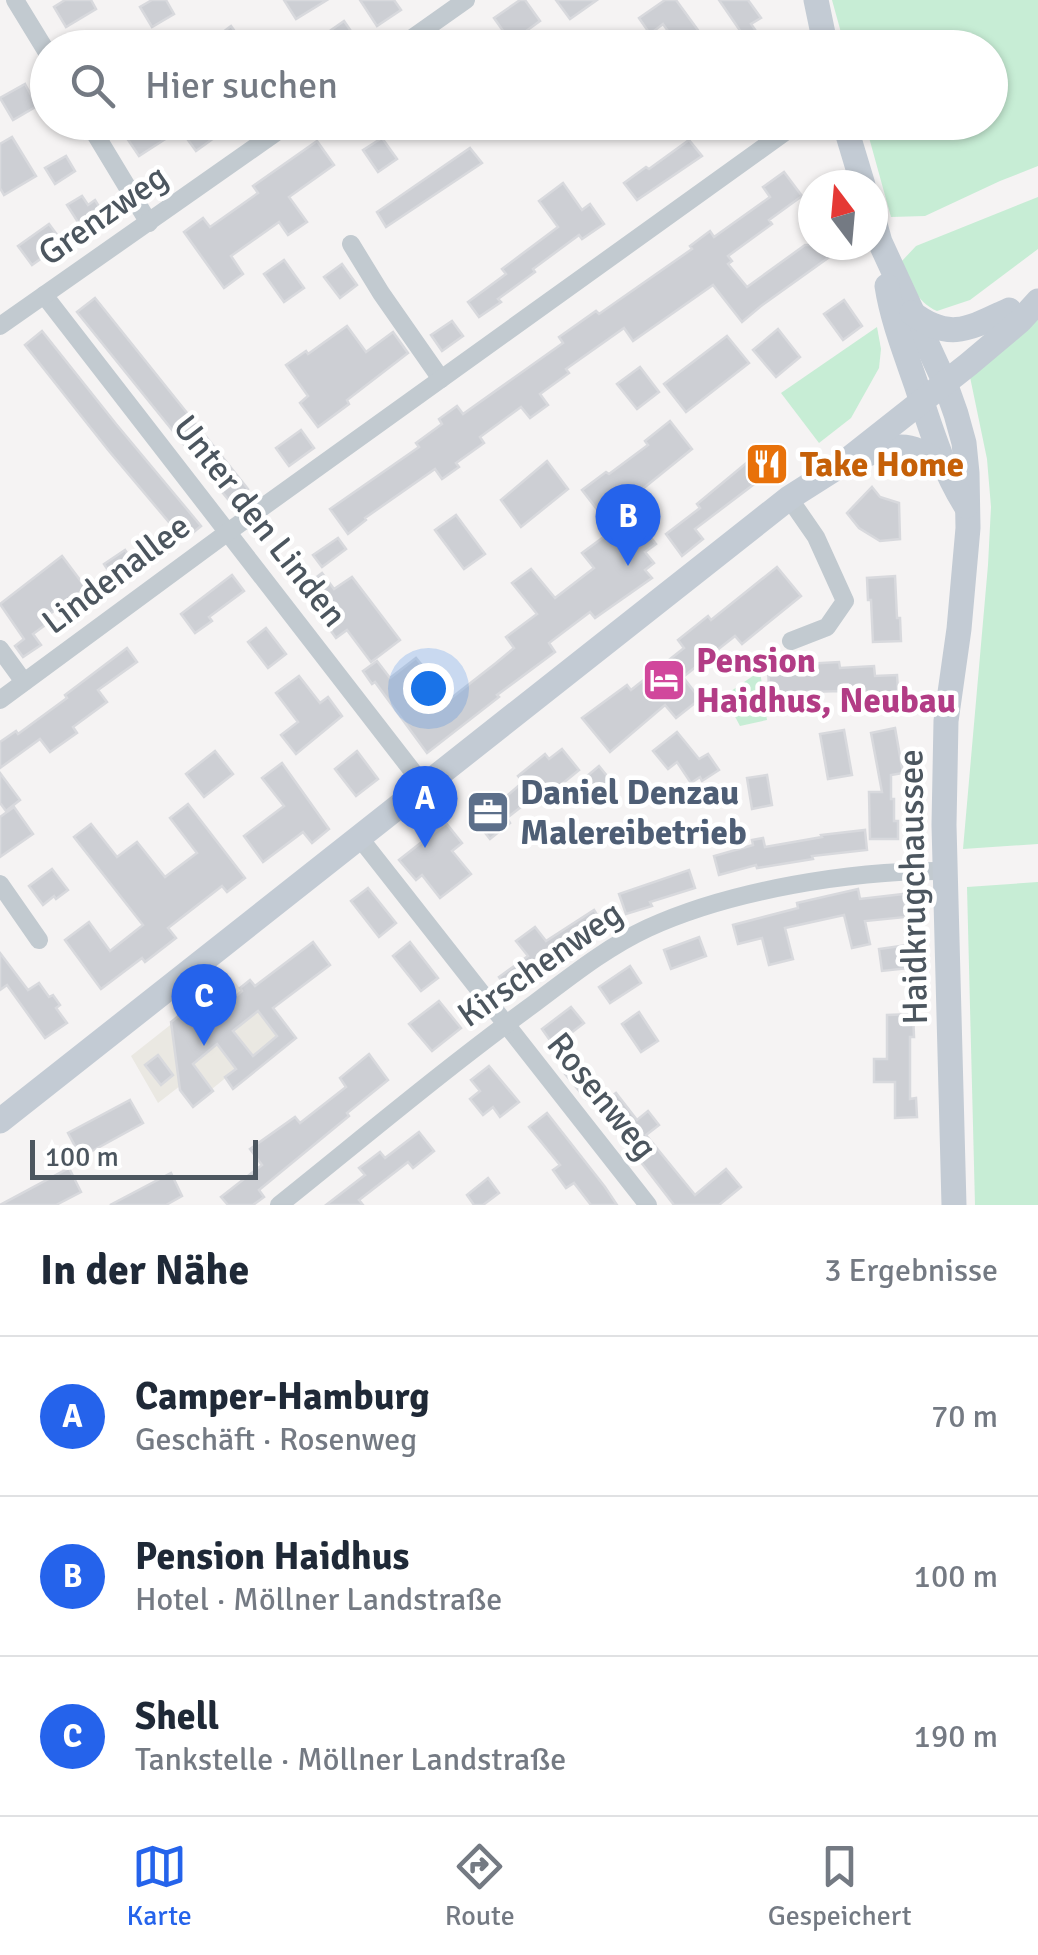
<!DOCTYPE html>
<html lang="de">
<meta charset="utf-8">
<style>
:root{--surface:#fff;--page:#f6f6f7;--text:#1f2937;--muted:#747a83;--line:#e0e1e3;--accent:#2563eb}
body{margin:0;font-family:Signika,sans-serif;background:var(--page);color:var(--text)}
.compass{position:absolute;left:798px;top:170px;width:90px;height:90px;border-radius:50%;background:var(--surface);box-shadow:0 2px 8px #0004;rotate:344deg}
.scale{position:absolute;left:30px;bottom:25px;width:228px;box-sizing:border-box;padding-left:10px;border:5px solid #4c565f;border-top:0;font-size:28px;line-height:35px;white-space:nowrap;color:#4c565f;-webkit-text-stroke:8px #fff;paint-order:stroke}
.you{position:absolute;left:428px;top:688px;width:35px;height:35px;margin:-25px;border:8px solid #fff;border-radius:50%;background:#1a73e8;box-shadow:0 0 0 15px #1a73e833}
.badge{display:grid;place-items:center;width:65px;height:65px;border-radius:50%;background:var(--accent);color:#fff;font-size:32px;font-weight:700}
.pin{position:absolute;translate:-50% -82px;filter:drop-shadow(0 2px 5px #0008)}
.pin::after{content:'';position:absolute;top:52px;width:35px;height:30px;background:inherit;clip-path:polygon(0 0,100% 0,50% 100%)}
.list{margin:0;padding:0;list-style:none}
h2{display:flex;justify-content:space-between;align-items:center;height:130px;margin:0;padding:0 40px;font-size:42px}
h2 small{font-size:32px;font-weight:400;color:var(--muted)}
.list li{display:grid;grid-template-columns:65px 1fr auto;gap:30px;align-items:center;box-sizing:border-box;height:160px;padding:0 40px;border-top:2px solid var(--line)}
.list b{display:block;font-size:38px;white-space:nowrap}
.list p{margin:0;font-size:32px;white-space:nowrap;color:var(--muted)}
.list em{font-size:32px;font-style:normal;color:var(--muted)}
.icon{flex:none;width:55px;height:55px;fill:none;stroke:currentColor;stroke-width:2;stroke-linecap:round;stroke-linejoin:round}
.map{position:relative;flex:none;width:1038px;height:1205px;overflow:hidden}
.search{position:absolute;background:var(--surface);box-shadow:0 2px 8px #0004;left:30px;right:30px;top:30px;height:110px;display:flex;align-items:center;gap:25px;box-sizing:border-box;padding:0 35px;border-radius:55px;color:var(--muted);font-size:38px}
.sheet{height:610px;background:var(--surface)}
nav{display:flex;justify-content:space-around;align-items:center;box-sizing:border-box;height:140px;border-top:2px solid var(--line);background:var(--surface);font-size:28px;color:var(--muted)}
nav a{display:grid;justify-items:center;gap:5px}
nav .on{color:var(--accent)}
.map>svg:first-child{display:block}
</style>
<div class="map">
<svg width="1038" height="1205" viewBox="0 0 1038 1205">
<rect width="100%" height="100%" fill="#f5f3f3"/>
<!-- commercial -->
<polygon fill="#eae8e2" points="231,977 277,1036 212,1089 198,1072 158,1103 131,1056"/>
<!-- green -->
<g fill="#c7edd5">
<polygon points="832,0 1038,0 1038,166 1000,181 925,216 891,217 865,123 990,122 990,48 845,47"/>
<path d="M 1038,197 L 1038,249 L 970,300 L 937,311 C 916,302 909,281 901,262 L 916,246 Z"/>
<polygon points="1038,318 1038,844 963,849 988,565 991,507 987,459 970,377"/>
<polygon points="877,327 881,349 879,368 851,418 819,443 781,393"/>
<polygon points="760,671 767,720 740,726 724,696"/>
<polygon points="1038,882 1038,1205 975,1205 967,887"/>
</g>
<!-- building -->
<g fill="#cdcfd4" stroke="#d8d9dd" stroke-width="2.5" fill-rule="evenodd">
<polygon points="65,0 91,0 96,9 66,27 54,7"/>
<polygon points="152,0 166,0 174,14 152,27 140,7"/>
<polygon points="284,0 327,0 296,19"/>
<polygon points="360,0 394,0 401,10 377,26"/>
<polygon points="520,0 525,0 540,21 511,42 494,18"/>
<polygon points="556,0 597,0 570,19"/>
<polygon points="665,0 676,0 711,48 680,48 663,24 650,34 639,18"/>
<polygon points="719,0 748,0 761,18 751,24 768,48 752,48"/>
<polygon points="344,21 355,37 341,48 333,48 324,35"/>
<polygon points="231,26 247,48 202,48"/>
<polygon points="25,84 37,106 13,120 0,98"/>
<polygon points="116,122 156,122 167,138 139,156"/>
<polygon points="189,122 236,122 196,151 180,129"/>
<polygon points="12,137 36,176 4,195 0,188 0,144"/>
<polygon points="382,138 397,159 378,172 363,150"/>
<polygon points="689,140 702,156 637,200 624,183 646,167 649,169"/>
<polygon points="317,141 334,165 289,197 307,222 288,235 279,222 231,256 243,274 224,288 184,232 203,218 210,227 258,193 253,186"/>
<polygon points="470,148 482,163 386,227 377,212"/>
<polygon points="66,156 75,171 55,184 45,168"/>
<polygon points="784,172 802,196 769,220 772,224 728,256 732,261 728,264 747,287 805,245 830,245 835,253 761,306 742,322 713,285 633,341 624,328 566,369 569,373 540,394 548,405 530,418 521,407 480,437 484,443 456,463 459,467 442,479 435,469 365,518 366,520 348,534 330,509 419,447 416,443 442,424 439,419 457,406 463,414 563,343 559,337 596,311 599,314 692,249 690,246 710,231 714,237 770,197 763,187"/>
<polygon points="563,183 582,210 590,204 604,224 582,239 579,235 533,269 535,272 498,299 501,302 479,317 468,302 506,274 502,269 558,227 539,201"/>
<polygon points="82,196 88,205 95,200 105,216 83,230 67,205"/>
<polygon points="49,224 63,243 32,265 18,246"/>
<polygon points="284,260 304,288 284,302 264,274"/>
<polygon points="342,264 357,285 340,298 324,277"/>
<polygon points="95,298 248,489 231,503 77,312"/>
<polygon points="844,300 862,326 843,340 824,314"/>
<polygon points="452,321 463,336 442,351 431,335"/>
<polygon points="347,326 366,352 393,332 408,353 347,400 349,404 318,427 300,403 308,396 286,365 306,351 308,354"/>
<polygon points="778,329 800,357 776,377 753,350"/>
<polygon points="42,331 116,424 201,526 184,540 109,451 25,345"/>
<polygon points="727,336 749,363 686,412 664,384"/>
<polygon points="640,367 659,392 637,409 617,384"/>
<polygon points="670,421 692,449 619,508 641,538 648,534 656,544 645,552 654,563 645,570 652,578 595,618 590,612 549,643 555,652 497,695 499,697 427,753 375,682 372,684 363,671 377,661 390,678 416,658 450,699 496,663 514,648 506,637 537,614 512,583 531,569 555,598 594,568 582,553 613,530 582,490 606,472 609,474 648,445 645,441"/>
<polygon points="301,430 314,448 289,466 276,448"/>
<polygon points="768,445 782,463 695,529 703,539 682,556 666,534 700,508 697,504"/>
<polygon points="547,461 568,489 521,527 501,500"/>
<polygon points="872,487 880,497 899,503 900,539 880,541 859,528 847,513"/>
<polygon points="456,515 485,554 464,569 435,530"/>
<polygon points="338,538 346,549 322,567 313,555"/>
<polygon points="125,550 138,570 117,584 104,564"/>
<polygon points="62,556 86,588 44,618 48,623 33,634 41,645 23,657 15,646 24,639 0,604"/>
<polygon points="777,567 801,596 742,644 735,636 683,677 700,699 676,718 665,705 610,752 582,718 627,685 631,690 684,648 678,640 708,616 711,620"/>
<polygon points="322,573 334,589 352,577 400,640 371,662 347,630 336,638 301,589"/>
<polygon points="232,575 244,591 209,617 212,621 195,633 181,614"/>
<polygon points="895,576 897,618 900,618 901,641 873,642 871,600 868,600 867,578"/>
<polygon points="266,628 286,654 268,668 248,642"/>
<polygon points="127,648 137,662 98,690 107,702 73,727 77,733 50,752 40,739 0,768 0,742 16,731 18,734 67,698 65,695"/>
<polygon points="839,662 840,668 874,666 875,676 897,675 899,705 876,706 876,697 841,698 841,691 807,692 807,700 770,702 768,670 806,668 805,664"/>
<polygon points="299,676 320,703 328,697 342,716 296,754 281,735 298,722 276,693"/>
<polygon points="895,728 903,773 891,775 891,799 894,799 894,821 898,821 898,839 870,839 869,792 882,792 871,733"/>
<polygon points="844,730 852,775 828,779 820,734"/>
<polygon points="677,732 699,759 708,754 719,770 702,781 700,777 691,783 677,762 668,769 653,751"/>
<polygon points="562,749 579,770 540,802 535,796 507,818 510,823 490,839 471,815 491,798 496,805 523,782 518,776 545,754 549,759"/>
<polygon points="215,751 233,774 204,797 186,774"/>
<polygon points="357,751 378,779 356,796 335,769"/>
<polygon points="282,763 329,829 312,843 303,832 263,862 244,836 284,806 262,778"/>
<polygon points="599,766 612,782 599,793 586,777"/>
<polygon points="0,773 20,800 6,811 0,803"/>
<polygon points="767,775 772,805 752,809 747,778"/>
<polygon points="188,804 245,878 227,892 222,886 168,928 176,938 145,962 142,958 101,989 65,940 89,922 110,951 143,925 74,837 91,824 117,857 137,842 165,877 197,853 170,818"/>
<polygon points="14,807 33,834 0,857 0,817"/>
<polygon points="446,823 462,843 452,851 471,874 440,898 422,875 416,880 399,860"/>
<polygon points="865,830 867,850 812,856 813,859 757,868 756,865 719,875 714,856 753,845 752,840 763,838 765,847 822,837 821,835"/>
<polygon points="52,869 68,890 56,899 54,896 43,905 29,886"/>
<polygon points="689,870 695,888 650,902 652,906 626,914 619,894"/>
<polygon points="368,888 396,923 379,937 351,901"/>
<polygon points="858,889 860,899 904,894 906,917 865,921 870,944 852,948 844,915 785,928 793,959 769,965 762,938 738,944 733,925 798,908 797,903"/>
<polygon points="594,910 607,931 573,953 570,949 511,994 499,977 528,956 516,941 535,927 546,941"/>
<polygon points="699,937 706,956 671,969 664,950"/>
<path d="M 313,942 L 330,965 L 273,1008 L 296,1038 L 233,1089 L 225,1077 L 236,1069 L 217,1044 L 193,1064 L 213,1091 L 193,1107 L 180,1090 L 171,1022 L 206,994 L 219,1010 L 242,991 L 240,988 L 250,980 L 255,986 ZM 258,1011 L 277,1036 L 253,1056 L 233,1031 Z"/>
<polygon points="410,942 438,978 421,991 393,956"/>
<polygon points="908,945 910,968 882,971 879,949"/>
<polygon points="0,953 28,990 39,983 49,997 53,995 60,1005 56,1008 67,1023 45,1038 7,985 0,990"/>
<polygon points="630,966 641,983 610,1003 599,987"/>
<polygon points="439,1001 461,1028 432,1051 409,1024"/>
<polygon points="571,1007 584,1023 554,1046 542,1029"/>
<polygon points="639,1012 658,1041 641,1052 622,1024"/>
<polygon points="913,1014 914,1037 910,1037 910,1099 916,1098 917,1117 895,1118 895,1082 874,1082 874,1059 887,1059 887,1015"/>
<polygon points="369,1054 388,1080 347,1113 349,1116 259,1190 264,1197 253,1205 228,1205 221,1197 262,1165 250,1149 295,1117 300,1123 346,1087 340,1078"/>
<polygon points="158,1055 173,1075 161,1085 145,1065"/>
<polygon points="581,1061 610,1097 616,1093 637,1120 648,1111 659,1125 646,1135 695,1195 726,1169 741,1187 719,1205 674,1205 590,1096 586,1099 565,1074"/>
<polygon points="489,1066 519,1102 500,1117 493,1107 483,1115 470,1099 480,1091 471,1080"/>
<polygon points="130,1100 143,1123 81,1157 68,1133"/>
<polygon points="547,1113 605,1187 617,1205 591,1205 574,1183 566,1188 553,1170 560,1165 529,1127"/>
<polygon points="419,1132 434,1151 413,1168 408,1162 359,1200 363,1205 326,1205 365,1175 359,1168 380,1152 385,1158"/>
<polygon points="69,1168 81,1192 56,1205 0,1205"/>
<polygon points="171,1173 182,1196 166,1205 110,1205"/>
<polygon points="488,1178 499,1193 483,1205 474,1205 467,1195"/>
</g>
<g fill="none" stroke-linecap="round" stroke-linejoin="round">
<!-- minor -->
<g stroke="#c2cad0" stroke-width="18">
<polyline points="15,0 48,54"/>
<polyline points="398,48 466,0"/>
<polyline points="88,122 149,223"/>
<polyline points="351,244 381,293 441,379"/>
<polyline points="44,295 424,786"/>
<polyline points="0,326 291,122"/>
<polyline points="789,498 816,537 845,601 827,627 791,641"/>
<polyline points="0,649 24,682"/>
<polyline points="0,700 228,532 799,122"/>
<polyline points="359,837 648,1205"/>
<polyline points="0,884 39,940"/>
<path d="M 279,1205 C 364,1137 447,1067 535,1003 C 571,976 607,947 648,928 C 731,890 853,870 944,871"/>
</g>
<!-- secondary -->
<g stroke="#c3cbd4" stroke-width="25">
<polyline points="816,0 826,48"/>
<polyline points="844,122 863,185"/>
<polyline points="873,217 880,242 945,383 956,414 964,443 967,473 968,528 959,629 946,721 944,825 954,1205"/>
<path d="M 887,286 C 892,319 905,352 916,384 C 930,426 942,468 966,506"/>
<path d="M 912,313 C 950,342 970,328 1009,310"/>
<path d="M 860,457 C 897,442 915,442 946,469"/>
<polyline points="0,1121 789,498 841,465 969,364 1020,321 1038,301"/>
</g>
</g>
<!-- icons -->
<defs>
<g id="restaurant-square" transform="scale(2.25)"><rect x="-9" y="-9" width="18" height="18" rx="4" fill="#e8710a" stroke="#fff"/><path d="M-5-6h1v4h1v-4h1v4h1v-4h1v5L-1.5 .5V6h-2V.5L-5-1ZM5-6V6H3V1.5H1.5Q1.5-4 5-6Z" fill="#fff"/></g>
<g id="hotel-square" transform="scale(2.25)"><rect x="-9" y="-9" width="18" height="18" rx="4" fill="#d1479c" stroke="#fff"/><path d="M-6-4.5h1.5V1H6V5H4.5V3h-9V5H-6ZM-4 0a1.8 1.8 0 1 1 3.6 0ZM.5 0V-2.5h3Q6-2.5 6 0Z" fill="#fff"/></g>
<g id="office-square" transform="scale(2.25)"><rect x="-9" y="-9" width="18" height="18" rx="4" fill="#5c6f8a" stroke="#fff"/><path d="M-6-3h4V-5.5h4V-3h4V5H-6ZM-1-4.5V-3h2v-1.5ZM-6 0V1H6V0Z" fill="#fff"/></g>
</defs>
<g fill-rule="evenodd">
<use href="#restaurant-square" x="767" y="464"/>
<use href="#hotel-square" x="664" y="680"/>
<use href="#office-square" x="488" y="812"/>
</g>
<g text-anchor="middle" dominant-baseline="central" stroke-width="9" stroke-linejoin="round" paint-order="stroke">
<!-- street labels -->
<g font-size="35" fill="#4c565f" stroke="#fff">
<text transform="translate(103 215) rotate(-35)">Grenzweg</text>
<text transform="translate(260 521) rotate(52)">Unter den Linden</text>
<text transform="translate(116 574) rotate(-37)">Lindenallee</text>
<text transform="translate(913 887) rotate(-91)">Haidkrugchaussee</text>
<text transform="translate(540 964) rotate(-35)">Kirschenweg</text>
<text transform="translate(602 1096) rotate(51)">Rosenweg</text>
</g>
<!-- food labels -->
<g font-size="35" font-weight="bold" fill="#c56008" stroke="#fff" text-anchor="start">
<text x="800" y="464">Take Home</text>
</g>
<!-- hotel labels -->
<g font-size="35" font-weight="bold" fill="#b23c85" stroke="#fff" text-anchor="start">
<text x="696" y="660">Pension<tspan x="696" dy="40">Haidhus, Neubau</tspan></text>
</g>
<!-- service labels -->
<g font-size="35" font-weight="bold" fill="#4e5e75" stroke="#fff" text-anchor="start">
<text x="520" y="792">Daniel Denzau<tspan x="520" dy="40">Malereibetrieb</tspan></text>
</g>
</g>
</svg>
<svg class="compass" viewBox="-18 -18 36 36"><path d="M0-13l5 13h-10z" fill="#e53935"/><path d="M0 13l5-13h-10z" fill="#747a83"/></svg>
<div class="scale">100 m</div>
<div class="you"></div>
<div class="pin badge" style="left:425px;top:848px">A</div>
<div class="pin badge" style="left:628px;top:566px">B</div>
<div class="pin badge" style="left:204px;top:1046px">C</div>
<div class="search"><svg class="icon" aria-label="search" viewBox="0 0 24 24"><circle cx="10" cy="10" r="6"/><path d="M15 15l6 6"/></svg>Hier suchen</div>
</div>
<section class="sheet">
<h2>In der Nähe<small>3 Ergebnisse</small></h2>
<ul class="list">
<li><span class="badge">A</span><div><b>Camper-Hamburg</b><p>Geschäft · Rosenweg</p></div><em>70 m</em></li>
<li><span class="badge">B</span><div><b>Pension Haidhus</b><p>Hotel · Möllner Landstraße</p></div><em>100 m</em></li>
<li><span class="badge">C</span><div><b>Shell</b><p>Tankstelle · Möllner Landstraße</p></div><em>190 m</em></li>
</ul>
</section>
<nav>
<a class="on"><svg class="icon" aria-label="map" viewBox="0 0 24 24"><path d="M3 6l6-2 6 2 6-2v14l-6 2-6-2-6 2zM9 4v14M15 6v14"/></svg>Karte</a>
<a><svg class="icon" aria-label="directions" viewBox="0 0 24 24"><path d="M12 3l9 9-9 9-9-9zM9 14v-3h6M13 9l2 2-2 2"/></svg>Route</a>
<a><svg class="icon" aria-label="saved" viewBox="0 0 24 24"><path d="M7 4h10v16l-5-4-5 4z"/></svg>Gespeichert</a>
</nav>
